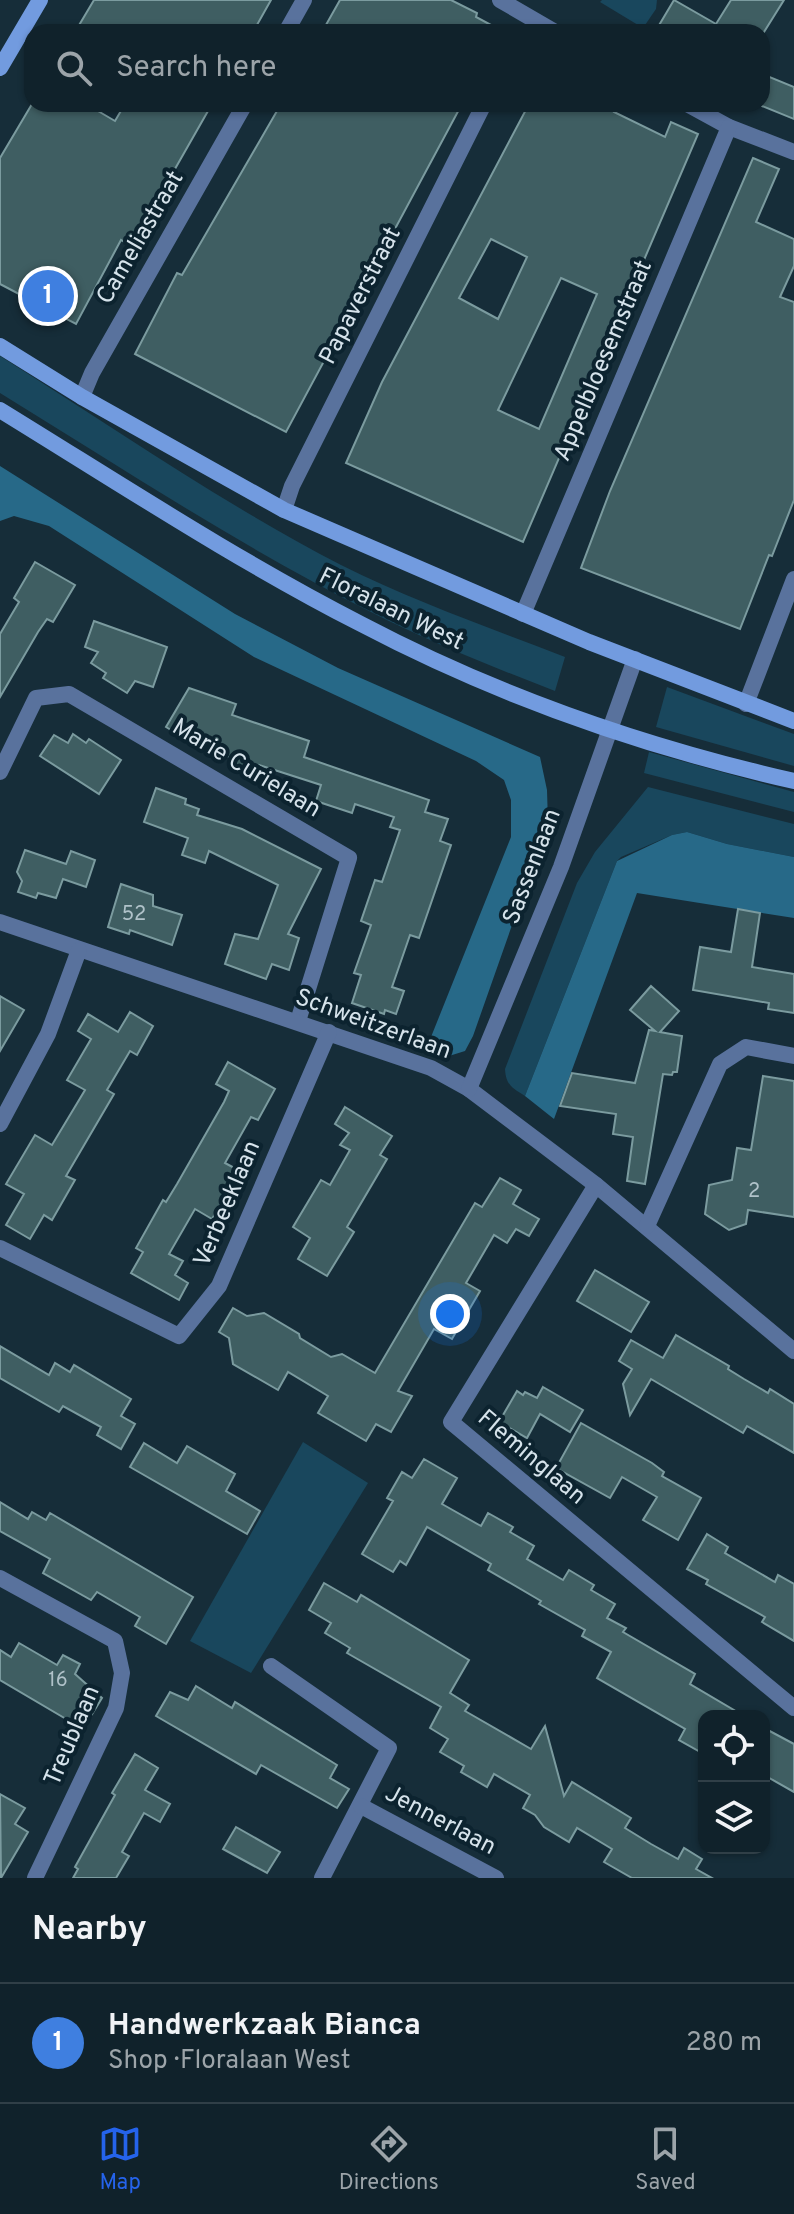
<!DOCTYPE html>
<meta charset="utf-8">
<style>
:root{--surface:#10222b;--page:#192a33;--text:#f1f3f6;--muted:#9ca4a9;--line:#303f47;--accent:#2563eb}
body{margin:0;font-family:Overpass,sans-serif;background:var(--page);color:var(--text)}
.controls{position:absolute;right:24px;bottom:24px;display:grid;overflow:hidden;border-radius:16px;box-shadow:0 2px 6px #0004}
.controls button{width:72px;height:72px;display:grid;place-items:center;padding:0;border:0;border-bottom:2px solid var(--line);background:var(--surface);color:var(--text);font:40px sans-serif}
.you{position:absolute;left:450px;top:1314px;width:28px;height:28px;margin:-20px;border:6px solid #fff;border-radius:50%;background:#1a73e8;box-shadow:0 0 0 12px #1a73e833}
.badge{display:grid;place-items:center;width:52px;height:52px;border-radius:50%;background:var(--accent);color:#fff;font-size:26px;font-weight:700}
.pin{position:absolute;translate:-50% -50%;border:4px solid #fff;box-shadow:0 2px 8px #0006}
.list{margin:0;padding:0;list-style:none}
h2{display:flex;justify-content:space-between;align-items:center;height:104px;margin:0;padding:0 32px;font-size:34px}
h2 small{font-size:26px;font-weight:400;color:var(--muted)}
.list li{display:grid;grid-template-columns:52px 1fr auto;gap:24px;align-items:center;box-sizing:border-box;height:120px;padding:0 32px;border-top:2px solid var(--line)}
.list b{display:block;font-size:30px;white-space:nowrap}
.list p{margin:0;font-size:26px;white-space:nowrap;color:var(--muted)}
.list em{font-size:26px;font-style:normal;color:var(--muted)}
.icon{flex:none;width:44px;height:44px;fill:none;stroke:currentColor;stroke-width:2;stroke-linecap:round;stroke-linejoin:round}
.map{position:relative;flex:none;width:794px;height:1878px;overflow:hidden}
.search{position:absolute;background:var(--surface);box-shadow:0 2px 6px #0004;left:24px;right:24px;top:24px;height:88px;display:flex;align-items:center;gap:20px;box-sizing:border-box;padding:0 28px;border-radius:24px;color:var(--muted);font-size:30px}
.sheet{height:224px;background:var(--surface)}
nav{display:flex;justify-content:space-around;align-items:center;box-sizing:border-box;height:112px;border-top:2px solid var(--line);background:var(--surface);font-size:22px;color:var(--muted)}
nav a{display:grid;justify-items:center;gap:4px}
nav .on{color:var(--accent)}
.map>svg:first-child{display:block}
</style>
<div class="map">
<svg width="794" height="1878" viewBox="0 0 794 1878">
<rect width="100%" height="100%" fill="#162d39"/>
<!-- green -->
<g fill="#19475d">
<polygon points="602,0 657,0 656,9 643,28 600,2"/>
<path d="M 0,356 C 113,427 223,504 341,565 C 413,601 490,628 565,657 L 555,691 C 493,667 430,642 371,612 C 243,548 122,468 0,393 Z"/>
<polygon points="667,687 794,734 794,766 656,727"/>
<polygon points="649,752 794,792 794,812 644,773"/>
<path d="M 648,787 L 794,824 L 794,857 L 727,844 L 687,832 L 672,835 L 621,857 L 617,861 L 525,1096 C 512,1088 506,1085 505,1069 L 577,883 L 595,852 Z"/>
<polygon points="303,1442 368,1483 251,1673 190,1641"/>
</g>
<!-- forest -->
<g fill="#276988">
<polygon points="0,466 235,614 338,668 540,757 547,790 548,823 473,1036 465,1051 449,1056 425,1052 511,837 511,800 504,780 476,761 254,657 49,526 14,516 0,521"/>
<polygon points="687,832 727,844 794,857 794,918 637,893 554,1119 525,1096 617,861 672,835"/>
</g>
<!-- building -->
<g fill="#3f5e62" stroke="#7b9b9f" stroke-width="2" fill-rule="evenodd">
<polygon points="94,0 271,0 253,32 75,32"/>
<polygon points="340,0 451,0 477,13 476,17 504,32 322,32"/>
<polygon points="674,0 716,24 731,0 784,0 764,32 655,32"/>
<polygon points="762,74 794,87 794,119 762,106"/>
<polygon points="32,104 86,104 115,121 125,104 212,104 131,246 121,240 76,324 0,284 0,158"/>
<polygon points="281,104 462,104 286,432 135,354 177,273 182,275"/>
<path d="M 529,104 L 618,104 L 614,112 L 665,137 L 671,122 L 698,134 L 523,542 L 346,463 L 382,382 ZM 491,239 L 527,257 L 498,319 L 459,298 ZM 561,278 L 597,294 L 539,429 L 498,410 Z"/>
<polygon points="753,158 779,169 756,222 794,239 794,266 780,297 794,302 794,500 772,556 769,555 740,629 581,568 610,491"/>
<polygon points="35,562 75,585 53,622 47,619 38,632 0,697 0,634 19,602 14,598"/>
<polygon points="94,621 167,647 153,687 135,681 127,693 103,678 106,673 91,663 98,652 85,647"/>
<polygon points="189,688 236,704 232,715 309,741 304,757 429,800 425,812 448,819 440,841 451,845 419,938 410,935 392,987 404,991 396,1014 385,1010 384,1014 352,1003 361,975 354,973 371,925 361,921 375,880 382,882 400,830 390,827 394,817 355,804 352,813 316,801 321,785 259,765 256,772 230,763 231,759 201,736 196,745 166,727"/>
<polygon points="73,734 86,743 89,739 121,760 99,794 40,756 54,735 68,743"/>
<polygon points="156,788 186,799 185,804 199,809 197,815 242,829 321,869 288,934 299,938 289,970 272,964 266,979 225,964 235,934 258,939 278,885 209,851 205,863 182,855 188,838 144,822"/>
<polygon points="25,850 66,864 71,851 95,860 86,887 63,879 56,898 38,893 36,898 18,892 22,881 17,872"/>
<polygon points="121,884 153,895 153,906 182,915 172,945 130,930 129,934 108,927"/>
<polygon points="738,909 760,913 752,967 794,974 794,1013 768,1009 769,1003 693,990 700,947 731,952"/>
<polygon points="651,986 679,1011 660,1032 682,1036 677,1072 673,1072 672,1075 663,1074 645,1184 627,1181 633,1137 613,1134 616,1114 560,1106 572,1073 635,1083 649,1030 655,1031 630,1010"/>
<polygon points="0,996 24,1010 0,1051"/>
<polygon points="130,1012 153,1026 137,1055 130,1051 107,1090 114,1094 66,1176 75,1180 52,1220 44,1215 30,1239 6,1225 24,1194 6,1184 35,1135 52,1145 85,1090 67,1080 91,1039 78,1031 88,1014 118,1032"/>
<polygon points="228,1062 275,1089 258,1120 251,1117 225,1163 240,1171 212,1219 195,1209 169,1254 183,1261 175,1275 188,1283 179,1300 131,1273 143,1252 136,1248 163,1200 166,1202 177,1184 224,1102 229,1091 216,1084"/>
<polygon points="763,1076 794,1081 794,1217 748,1210 746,1224 729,1230 705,1214 709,1185 732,1180 737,1148 751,1150"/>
<polygon points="345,1107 392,1136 380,1155 387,1159 347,1227 354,1232 327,1276 298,1259 310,1238 293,1227 321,1180 330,1185 350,1150 340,1145 349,1133 335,1124"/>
<polygon points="500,1178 521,1190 513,1204 539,1219 529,1236 516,1229 507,1243 494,1235 466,1283 480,1291 452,1339 434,1329 398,1391 412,1396 391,1432 376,1424 366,1441 318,1413 328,1396 288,1372 278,1390 233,1364 229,1338 219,1332 233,1308 247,1316 264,1313 299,1334 300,1338 331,1357 342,1354 375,1373 475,1203 482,1207"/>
<polygon points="595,1270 649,1302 631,1332 577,1301"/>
<polygon points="676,1335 729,1366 728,1369 744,1379 768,1393 770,1389 794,1404 794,1453 747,1426 743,1433 651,1379 630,1415 623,1384 632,1369 619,1361 631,1340 663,1358"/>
<polygon points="0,1346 49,1375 55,1363 70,1372 74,1365 131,1399 121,1416 135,1424 121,1449 97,1435 101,1427 63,1406 59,1412 0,1378"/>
<polygon points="543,1387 583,1410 570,1432 540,1414 527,1438 499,1422 517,1391 523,1395 525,1392 537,1398"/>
<polygon points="581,1423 652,1463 664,1472 662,1476 701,1498 678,1540 643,1520 657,1497 622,1477 610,1498 556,1468"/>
<polygon points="144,1443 177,1463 187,1446 235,1474 226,1491 260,1511 247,1534 130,1467"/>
<polygon points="424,1459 457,1478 442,1504 481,1526 488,1513 513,1527 510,1532 534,1546 527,1559 563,1580 569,1570 594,1585 591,1590 615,1604 607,1618 626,1628 623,1632 695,1674 690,1684 744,1716 704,1716 704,1754 679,1740 685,1729 597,1678 611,1652 582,1636 585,1630 539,1604 541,1601 488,1570 491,1564 427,1527 406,1565 400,1561 393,1572 362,1554 393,1501 387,1498 402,1472 412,1478"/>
<polygon points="0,1502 28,1519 32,1512 46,1520 50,1513 193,1597 166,1644 135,1626 140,1617 97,1592 91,1600 43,1573 50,1559 0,1531"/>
<polygon points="707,1534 728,1547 725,1553 749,1567 775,1582 778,1575 794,1584 794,1641 762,1622 765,1617 706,1584 708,1580 687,1569"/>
<polygon points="324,1583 357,1602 361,1595 469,1660 450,1693 469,1705 465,1711 531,1749 545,1726 564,1796 572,1782 631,1818 625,1828 651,1844 678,1859 684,1848 702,1859 696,1869 712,1878 632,1878 604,1862 612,1849 577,1828 569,1842 544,1827 535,1815 523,1808 530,1795 494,1774 487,1787 461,1772 464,1766 440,1752 448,1739 430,1728 441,1707 347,1653 350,1648 325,1633 331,1623 309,1610"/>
<polygon points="19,1643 57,1665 63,1655 80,1664 75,1674 102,1698 83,1729 0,1680 0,1650 11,1657"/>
<polygon points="196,1686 232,1708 235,1702 337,1765 330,1778 349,1789 337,1808 261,1765 256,1774 156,1716 170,1692 188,1700"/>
<polygon points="764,1728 794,1744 794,1792 764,1775"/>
<polygon points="135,1754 158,1768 145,1790 170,1804 160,1822 144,1813 122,1852 129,1856 116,1878 73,1878 78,1869 75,1867 115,1795 112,1793"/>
<polygon points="0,1794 25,1808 15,1824 28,1832 1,1878"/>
<polygon points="236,1827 280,1852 267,1873 223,1849"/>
</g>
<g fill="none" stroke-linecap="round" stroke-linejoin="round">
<!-- street -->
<g stroke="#59729d" stroke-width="16">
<polyline points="500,0 555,32"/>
<polyline points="286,32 304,0"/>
<polyline points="687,104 729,127 794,152"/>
<polyline points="82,397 92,373 245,104"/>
<polyline points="284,510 292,486 484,104"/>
<polyline points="523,614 729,127"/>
<polyline points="746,704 794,579"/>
<polyline points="0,772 36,698 69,694 349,858 298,1021"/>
<polyline points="0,922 431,1068 469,1089 596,1185 794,1351"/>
<polyline points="469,1089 561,867 635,659"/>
<polyline points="0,1124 48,1034 79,950"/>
<polyline points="596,1185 451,1422 794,1708"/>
<polyline points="647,1226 720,1064 746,1047 794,1056"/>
<polyline points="0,1248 179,1336 219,1286 329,1032"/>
<polyline points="0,1578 115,1641 122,1673 116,1708 35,1878"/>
<polyline points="271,1666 389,1748 322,1878"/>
<polyline points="361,1806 496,1878"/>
</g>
<!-- secondary -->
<g stroke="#729bdf" stroke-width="16">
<polyline points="0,68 40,0"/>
<polyline points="0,346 82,397 284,510 589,642 794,721"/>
<path d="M 0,410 C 119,483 236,560 361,624 C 496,695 645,747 794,781"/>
</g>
</g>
<g text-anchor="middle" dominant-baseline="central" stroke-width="8" stroke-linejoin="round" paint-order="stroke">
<!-- number labels -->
<g font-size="20" fill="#b0c2c9">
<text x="134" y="915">52</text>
<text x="754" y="1192">2</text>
<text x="58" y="1681">16</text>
</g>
<!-- street labels -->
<g font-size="24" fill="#d6e3eb" stroke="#0c232f">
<text transform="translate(141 238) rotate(-60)">Cameliastraat</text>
<text transform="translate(361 296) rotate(-63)">Papaverstraat</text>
<text transform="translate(604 361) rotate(-67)">Appelbloesemstraat</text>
<text transform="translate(391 610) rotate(26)">Floralaan West</text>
<text transform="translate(246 769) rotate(31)">Marie Curielaan</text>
<text transform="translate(533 867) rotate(-69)">Sassenlaan</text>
<text transform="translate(373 1025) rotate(20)">Schweitzerlaan</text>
<text transform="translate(228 1204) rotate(-67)">Verbeeklaan</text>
<text transform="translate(531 1458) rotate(40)">Fleminglaan</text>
<text transform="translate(73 1736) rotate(-67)">Treublaan</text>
<text transform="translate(440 1821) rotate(28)">Jennerlaan</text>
</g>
</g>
</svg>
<div class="controls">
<button><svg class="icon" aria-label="locate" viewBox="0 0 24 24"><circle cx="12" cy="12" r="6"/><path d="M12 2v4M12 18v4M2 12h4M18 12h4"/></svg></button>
<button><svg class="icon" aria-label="layers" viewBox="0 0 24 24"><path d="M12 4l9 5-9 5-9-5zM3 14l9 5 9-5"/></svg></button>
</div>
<div class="you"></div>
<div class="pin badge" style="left:48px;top:296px;background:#3f7fe0">1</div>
<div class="search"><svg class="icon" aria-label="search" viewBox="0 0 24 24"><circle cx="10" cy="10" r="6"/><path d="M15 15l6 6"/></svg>Search here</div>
</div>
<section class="sheet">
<h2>Nearby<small></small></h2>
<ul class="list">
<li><span class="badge" style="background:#3f7fe0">1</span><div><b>Handwerkzaak Bianca</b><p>Shop · Floralaan West</p></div><em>280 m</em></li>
</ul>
</section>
<nav>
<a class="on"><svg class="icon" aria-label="map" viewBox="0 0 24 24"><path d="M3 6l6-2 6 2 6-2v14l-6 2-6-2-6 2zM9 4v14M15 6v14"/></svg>Map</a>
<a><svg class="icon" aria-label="directions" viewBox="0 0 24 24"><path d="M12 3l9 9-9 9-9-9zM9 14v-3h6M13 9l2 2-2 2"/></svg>Directions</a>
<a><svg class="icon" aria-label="saved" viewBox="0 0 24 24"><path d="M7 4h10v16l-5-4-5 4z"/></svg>Saved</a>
</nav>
